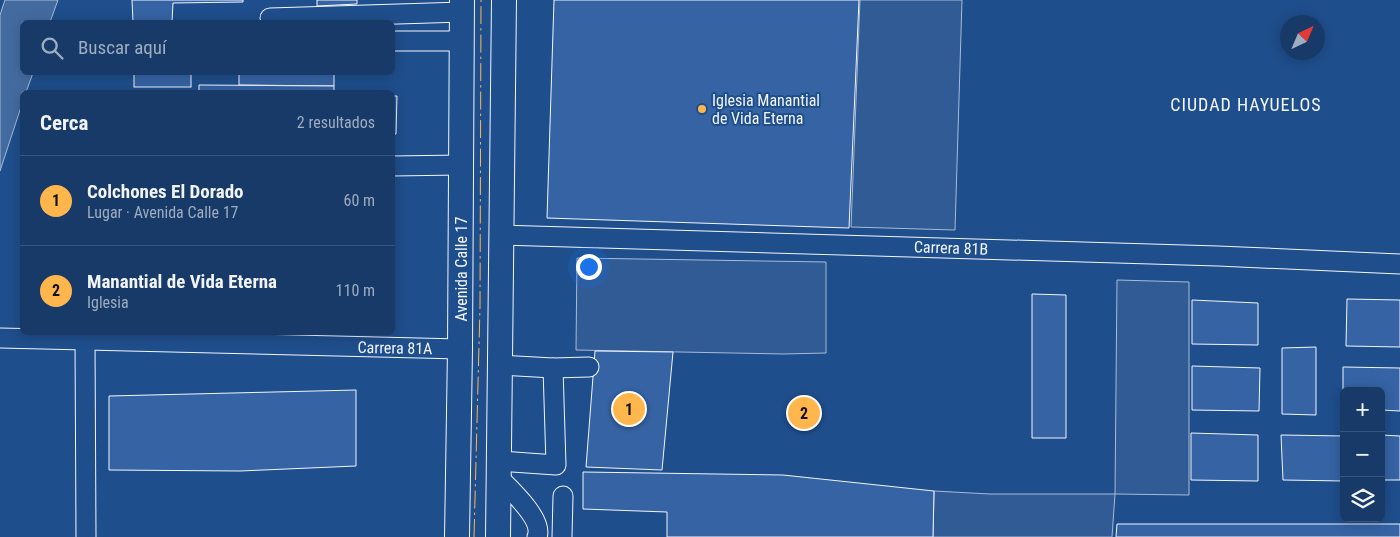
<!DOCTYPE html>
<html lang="es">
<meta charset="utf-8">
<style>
:root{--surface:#173a69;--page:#244571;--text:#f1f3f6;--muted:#9eadc0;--line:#36547d;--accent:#ffb74d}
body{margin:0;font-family:"Roboto Condensed",sans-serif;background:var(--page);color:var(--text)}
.controls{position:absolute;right:15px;bottom:15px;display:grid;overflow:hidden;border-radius:8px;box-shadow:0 2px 12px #0003}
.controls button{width:45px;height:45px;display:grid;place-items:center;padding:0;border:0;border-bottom:1px solid var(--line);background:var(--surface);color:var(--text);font:25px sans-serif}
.compass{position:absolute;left:1280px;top:15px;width:45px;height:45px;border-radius:50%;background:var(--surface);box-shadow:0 2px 12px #0003;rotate:44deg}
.you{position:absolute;left:588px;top:266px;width:18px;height:18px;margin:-12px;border:4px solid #fff;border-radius:50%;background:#1a73e8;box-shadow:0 0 0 8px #1a73e833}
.badge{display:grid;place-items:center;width:32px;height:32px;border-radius:50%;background:var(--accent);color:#111;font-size:16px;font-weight:700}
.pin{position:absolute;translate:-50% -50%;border:2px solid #fff;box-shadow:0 1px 5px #0006}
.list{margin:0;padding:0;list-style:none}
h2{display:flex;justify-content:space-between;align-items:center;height:65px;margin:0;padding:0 20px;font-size:21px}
h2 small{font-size:16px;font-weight:400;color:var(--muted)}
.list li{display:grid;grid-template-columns:32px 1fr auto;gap:15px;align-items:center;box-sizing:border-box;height:90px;padding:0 20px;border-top:1px solid var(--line)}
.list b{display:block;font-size:19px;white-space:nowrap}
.list p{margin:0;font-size:16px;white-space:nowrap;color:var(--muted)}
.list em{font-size:16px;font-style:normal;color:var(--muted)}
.icon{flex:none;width:28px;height:28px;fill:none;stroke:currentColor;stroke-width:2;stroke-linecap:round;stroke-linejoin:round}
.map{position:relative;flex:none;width:1400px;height:537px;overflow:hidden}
.search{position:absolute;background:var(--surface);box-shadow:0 2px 12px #0003;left:20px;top:20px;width:375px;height:55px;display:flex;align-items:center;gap:12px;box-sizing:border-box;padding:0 18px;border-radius:8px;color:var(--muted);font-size:19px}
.panel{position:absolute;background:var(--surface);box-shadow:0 2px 12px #0003;left:20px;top:90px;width:375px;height:245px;border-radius:8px}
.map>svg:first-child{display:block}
</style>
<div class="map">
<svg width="1400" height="537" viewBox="0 0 1400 537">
<rect width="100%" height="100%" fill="#1f4e8c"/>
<!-- built -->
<g fill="#305b95" stroke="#a8bbd7">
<polygon points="860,0 962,0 955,230 851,227"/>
<polygon points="577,258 826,262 826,353 784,354 576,350"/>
<polygon points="1117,280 1189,282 1189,495 1115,494 1112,537 933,537 934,491 990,494 1115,494"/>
</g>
<!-- water -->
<polygon fill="#446ba0" stroke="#a8bbd7" points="5,0 58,0 50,22 22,22 22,72 33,73 26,92 22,92 22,104 0,171 0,15"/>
<!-- building -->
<g fill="#3563a3" stroke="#f2f6ff">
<polygon points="132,0 243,0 243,2 173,3 172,22 133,22"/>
<polygon points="317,0 357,0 357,4 317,6"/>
<polygon points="554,0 859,0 849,228 547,218"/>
<rect x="134" y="72" width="57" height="15"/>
<polygon points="239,72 334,72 334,86 239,85"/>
<polygon points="199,85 334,86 334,92 199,92"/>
<polygon points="392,96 397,96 396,134 392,134"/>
<rect x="392" y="236" width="2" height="47"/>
<polygon points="1032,294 1066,295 1066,438 1032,438"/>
<polygon points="1347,299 1400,300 1400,347 1346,346"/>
<polygon points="1192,300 1258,303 1258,345 1192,344"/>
<polygon points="1316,347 1316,415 1282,414 1282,348"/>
<polygon points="595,351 673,352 662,470 586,467"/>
<polygon points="1192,366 1260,368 1259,411 1192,410"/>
<polygon points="1343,367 1400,368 1400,411 1381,410 1381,391 1344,391 1343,409"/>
<polygon points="356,390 356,466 240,471 109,470 109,396"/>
<polygon points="1191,433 1258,435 1258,481 1191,480"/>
<polygon points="1281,435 1344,436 1344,481 1283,480"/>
<polygon points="1381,435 1400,436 1400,480 1381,480"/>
<polygon points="583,472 783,475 934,491 933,537 667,537 667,512 583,509"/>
<polygon points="1117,524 1400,524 1400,537 1116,537"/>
</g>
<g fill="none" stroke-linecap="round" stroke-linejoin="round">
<!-- minor casing -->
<g stroke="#f2f6ff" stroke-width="21">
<g id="minor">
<polyline points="270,18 462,12"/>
<polyline points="392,41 462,41"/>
<polyline points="392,166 461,165"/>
<polyline points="501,235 1218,256 1400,264"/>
<polyline points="0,338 460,349"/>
<polyline points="85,340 86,537"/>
<polyline points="500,365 553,368 589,367"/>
<polyline points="499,461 556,465 553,368"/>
<path d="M 499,478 C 510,489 544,520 537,537"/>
<polyline points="562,537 563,496"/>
</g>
</g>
<!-- major casing -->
<g stroke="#f2f6ff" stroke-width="26">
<g id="major">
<polyline points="457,537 460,349 462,0"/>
<polyline points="498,537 504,0"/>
</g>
</g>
<!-- minor -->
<use href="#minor" stroke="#1f4e8c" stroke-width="19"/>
<!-- major -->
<use href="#major" stroke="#1f4e8c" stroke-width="24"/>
<!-- power -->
<polyline stroke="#ffb74d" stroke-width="1" stroke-dasharray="18 4 2.5 4" stroke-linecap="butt" points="474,537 480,307 481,0"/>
</g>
<!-- markers -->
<circle fill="#ffb74d" stroke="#1f4e8c" stroke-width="2" cx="702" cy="109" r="5"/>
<g text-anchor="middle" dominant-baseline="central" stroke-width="4" stroke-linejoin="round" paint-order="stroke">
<!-- poi labels -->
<g font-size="16" fill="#f2f6ff" stroke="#1f4e8c" text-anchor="start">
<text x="712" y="100">Iglesia Manantial<tspan x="712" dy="18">de Vida Eterna</tspan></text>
</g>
<!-- street labels -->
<g font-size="16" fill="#f2f6ff" stroke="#1f4e8c">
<text transform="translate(951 248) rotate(2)">Carrera 81B</text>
<text transform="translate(461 269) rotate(-90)">Avenida Calle 17</text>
<text transform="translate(395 348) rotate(1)">Carrera 81A</text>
</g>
<!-- neighbourhood labels -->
<g font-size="18" letter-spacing="1" fill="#f2f6ff" stroke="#1f4e8c">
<text x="1246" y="104">CIUDAD HAYUELOS</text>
</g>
</g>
</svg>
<div class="controls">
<button>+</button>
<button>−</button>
<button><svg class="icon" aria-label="layers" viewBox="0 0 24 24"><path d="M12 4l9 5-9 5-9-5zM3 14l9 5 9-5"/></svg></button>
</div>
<svg class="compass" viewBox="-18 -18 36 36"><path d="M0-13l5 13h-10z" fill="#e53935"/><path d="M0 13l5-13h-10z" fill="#9eadc0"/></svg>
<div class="you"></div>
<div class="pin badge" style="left:629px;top:409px">1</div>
<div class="pin badge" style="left:804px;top:413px">2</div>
<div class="search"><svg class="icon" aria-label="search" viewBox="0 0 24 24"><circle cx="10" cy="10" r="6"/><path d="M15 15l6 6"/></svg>Buscar aquí</div>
<section class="panel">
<h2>Cerca<small>2 resultados</small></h2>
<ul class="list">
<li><span class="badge">1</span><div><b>Colchones El Dorado</b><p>Lugar · Avenida Calle 17</p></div><em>60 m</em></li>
<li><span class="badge">2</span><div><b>Manantial de Vida Eterna</b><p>Iglesia</p></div><em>110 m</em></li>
</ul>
</section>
</div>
